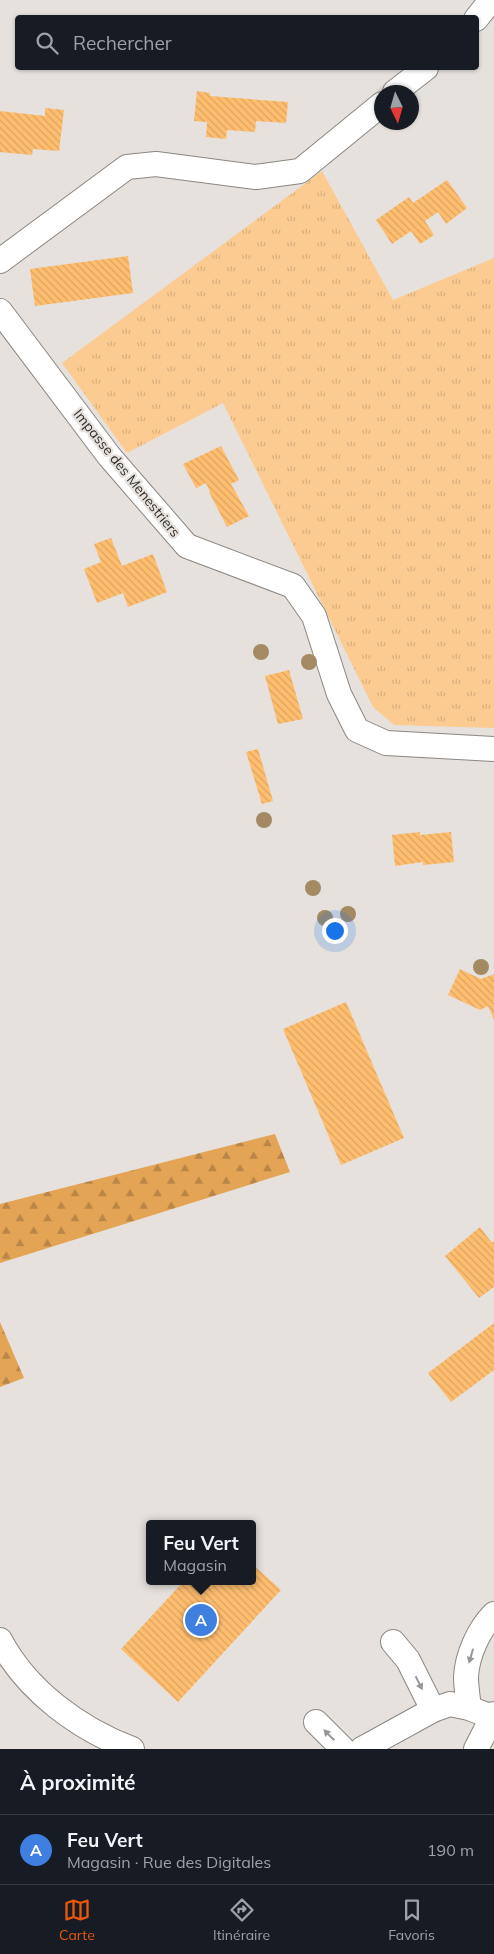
<!DOCTYPE html>
<html lang="fr">
<meta charset="utf-8">
<style>
:root{--surface:#171b24;--page:#242831;--text:#f1f3f6;--muted:#9ea1a6;--line:#363941;--accent:#ea580c}
body{margin:0;font-family:Mulish,sans-serif;background:var(--page);color:var(--text)}
.compass{position:absolute;left:374px;top:85px;width:45px;height:45px;border-radius:50%;background:var(--surface);box-shadow:0 1px 4px #0004;rotate:175deg}
.you{position:absolute;left:334px;top:930px;width:18px;height:18px;margin:-12px;border:4px solid #fff;border-radius:50%;background:#1a73e8;box-shadow:0 0 0 8px #1a73e833}
.badge{display:grid;place-items:center;width:32px;height:32px;border-radius:50%;background:var(--accent);color:#fff;font-size:16px;font-weight:700}
.pin{position:absolute;translate:-50% -50%;border:2px solid #fff;box-shadow:0 1px 5px #0006}
.popup{position:absolute;left:146px;top:1520px;width:110px;height:65px;box-sizing:border-box;display:grid;place-content:center;border-radius:5px;background:var(--surface);filter:drop-shadow(0 1px 4px #0005);font-size:16px;white-space:nowrap;color:var(--muted)}
.popup b{font-size:19px;color:var(--text)}
.popup::after{content:'';position:absolute;left:50%;top:100%;margin-left:-10px;border:10px solid transparent;border-top-color:var(--surface)}
.list{margin:0;padding:0;list-style:none}
h2{display:flex;justify-content:space-between;align-items:center;height:65px;margin:0;padding:0 20px;font-size:21px}
h2 small{font-size:16px;font-weight:400;color:var(--muted)}
.list li{display:grid;grid-template-columns:32px 1fr auto;gap:15px;align-items:center;box-sizing:border-box;height:70px;padding:0 20px;border-top:1px solid var(--line)}
.list b{display:block;font-size:19px;white-space:nowrap}
.list p{margin:0;font-size:16px;white-space:nowrap;color:var(--muted)}
.list em{font-size:16px;font-style:normal;color:var(--muted)}
.icon{flex:none;width:28px;height:28px;fill:none;stroke:currentColor;stroke-width:2;stroke-linecap:round;stroke-linejoin:round}
.map{position:relative;flex:none;width:494px;height:1749px;overflow:hidden}
.search{position:absolute;background:var(--surface);box-shadow:0 1px 4px #0004;left:15px;right:15px;top:15px;height:55px;display:flex;align-items:center;gap:12px;box-sizing:border-box;padding:0 18px;border-radius:5px;color:var(--muted);font-size:19px}
.sheet{height:135px;background:var(--surface)}
nav{display:flex;justify-content:space-around;align-items:center;box-sizing:border-box;height:70px;border-top:1px solid var(--line);background:var(--surface);font-size:14px;color:var(--muted)}
nav a{display:grid;justify-items:center;gap:2px}
nav .on{color:var(--accent)}
.map>svg:first-child{display:block}
</style>
<div class="map">
<svg width="494" height="1749" viewBox="0 0 494 1749">
<defs>
<pattern id="grass-tufts" width="24" height="20" patternUnits="userSpaceOnUse" patternTransform="scale(1.25)"><rect width="24" height="20" fill="#fccb92"/><path d="M3 7l-1-3M5 7V3M7 7l1-3M15 17l-1-3M17 17v-4M19 17l1-3" fill="none" stroke="#d8af7e"/></pattern>
<pattern id="forest-firs" width="22" height="20" patternUnits="userSpaceOnUse" patternTransform="scale(1.25)"><rect width="22" height="20" fill="#e4a455"/><path d="M5 1l3.5 6h-7zM16 11l3.5 6h-7z" fill="#b98647"/></pattern>
<pattern id="building-back-hatch" width="6" height="6" patternUnits="userSpaceOnUse" patternTransform="scale(1.25)"><rect width="6" height="6" fill="#ffbe6f"/><path d="M-1 5l2 2M0 0l6 6M5-1l2 2" fill="none" stroke="#dba460"/></pattern>
</defs>
<rect width="100%" height="100%" fill="#e6e1dc"/>
<!-- grass -->
<polygon fill="url(#grass-tufts)" points="322,171 393,300 494,258 494,728 394,725 373,707 223,403 127,453 62,363"/>
<!-- forest -->
<g fill="url(#forest-firs)">
<polygon points="275,1134 290,1172 0,1263 0,1204"/>
<polygon points="0,1322 24,1378 0,1387"/>
</g>
<!-- building -->
<g fill="url(#building-back-hatch)">
<polygon points="197,91 210,93 210,96 288,102 286,123 256,121 255,132 227,130 226,139 206,137 207,122 194,121"/>
<polygon points="45,108 64,110 59,151 33,149 32,155 0,152 0,111 45,116"/>
<polygon points="447,180 467,208 446,224 438,212 425,221 434,235 420,244 411,231 392,244 376,220 409,197 413,203"/>
<polygon points="128,256 133,293 35,306 30,269"/>
<polygon points="221,446 239,480 231,484 249,516 227,527 209,492 210,492 206,483 196,488 183,464"/>
<polygon points="111,538 122,566 153,554 167,592 128,607 123,593 97,603 84,569 101,562 94,544"/>
<polygon points="289,670 303,719 278,724 265,676"/>
<polygon points="258,749 273,801 262,804 246,752"/>
<polygon points="420,832 420,835 451,832 454,862 423,865 423,862 395,866 392,835"/>
<polygon points="460,969 481,979 494,974 494,1020 488,1006 480,1010 448,995"/>
<polygon points="346,1002 404,1138 341,1165 283,1029"/>
<polygon points="480,1227 492,1243 494,1241 494,1287 479,1298 445,1256"/>
<polygon points="494,1323 494,1370 451,1402 428,1373"/>
<polygon points="252,1564 281,1590 178,1702 121,1649 184,1581 252,1581"/>
</g>
<g fill="none" stroke-linecap="round" stroke-linejoin="round">
<!-- minor casing -->
<g stroke="#8b8782" stroke-width="26">
<g id="minor">
<polyline points="476,19 488,4"/>
<polyline points="395,92 426,68"/>
<polyline points="0,261 127,167 156,164 256,177 300,171 382,104"/>
<polyline points="0,311 109,456 187,546 293,586 314,616 339,694 357,730 386,743 494,749"/>
<path d="M 0,1640 C 27,1691 79,1729 132,1749"/>
<polyline points="393,1642 408,1660 433,1710 450,1704 469,1708 492,1717"/>
<path d="M 469,1708 C 468,1698 466,1687 466,1677 C 467,1655 479,1629 494,1614"/>
<polyline points="316,1722 343,1749"/>
<polyline points="362,1749 433,1710"/>
<polyline points="476,1749 494,1714"/>
</g>
</g>
<!-- minor -->
<use href="#minor" stroke="#fff" stroke-width="24"/>
</g>
<!-- trees -->
<g fill="#a38a63">
<circle cx="261" cy="652" r="8"/>
<circle cx="309" cy="662" r="8"/>
<circle cx="264" cy="820" r="8"/>
<circle cx="313" cy="888" r="8"/>
<circle cx="348" cy="914" r="8"/>
<circle cx="325" cy="918" r="8"/>
<circle cx="481" cy="967" r="8"/>
</g>
<!-- one-way arrows -->
<defs><path id="oneway-solid" d="M-6-.8H1V-3.2L6.5 0L1 3.2V.8H-6Z" transform="scale(1.25)"/></defs>
<g fill="#989696">
<use href="#oneway-solid" transform="translate(471 1656) rotate(106)"/>
<use href="#oneway-solid" transform="translate(419 1683) rotate(63)"/>
<use href="#oneway-solid" transform="translate(329 1735) rotate(-135)"/>
</g>
<g text-anchor="middle" dominant-baseline="central" stroke-width="4.5" stroke-linejoin="round" paint-order="stroke">
<!-- street labels -->
<g font-size="14" fill="#302e2c" stroke="#e6e1dc">
<text transform="translate(127 473) rotate(51)">Impasse des Menestriers</text>
</g>
</g>
</svg>
<svg class="compass" viewBox="-18 -18 36 36"><path d="M0-13l5 13h-10z" fill="#e53935"/><path d="M0 13l5-13h-10z" fill="#9ea1a6"/></svg>
<div class="you"></div>
<div class="pin badge" style="left:201px;top:1620px;background:#3f7fe0">A</div>
<div class="popup"><b>Feu Vert</b>Magasin</div>
<div class="search"><svg class="icon" aria-label="search" viewBox="0 0 24 24"><circle cx="10" cy="10" r="6"/><path d="M15 15l6 6"/></svg>Rechercher</div>
</div>
<section class="sheet">
<h2>À proximité<small></small></h2>
<ul class="list">
<li><span class="badge" style="background:#3f7fe0">A</span><div><b>Feu Vert</b><p>Magasin · Rue des Digitales</p></div><em>190 m</em></li>
</ul>
</section>
<nav>
<a class="on"><svg class="icon" aria-label="map" viewBox="0 0 24 24"><path d="M3 6l6-2 6 2 6-2v14l-6 2-6-2-6 2zM9 4v14M15 6v14"/></svg>Carte</a>
<a><svg class="icon" aria-label="directions" viewBox="0 0 24 24"><path d="M12 3l9 9-9 9-9-9zM9 14v-3h6M13 9l2 2-2 2"/></svg>Itinéraire</a>
<a><svg class="icon" aria-label="saved" viewBox="0 0 24 24"><path d="M7 4h10v16l-5-4-5 4z"/></svg>Favoris</a>
</nav>
